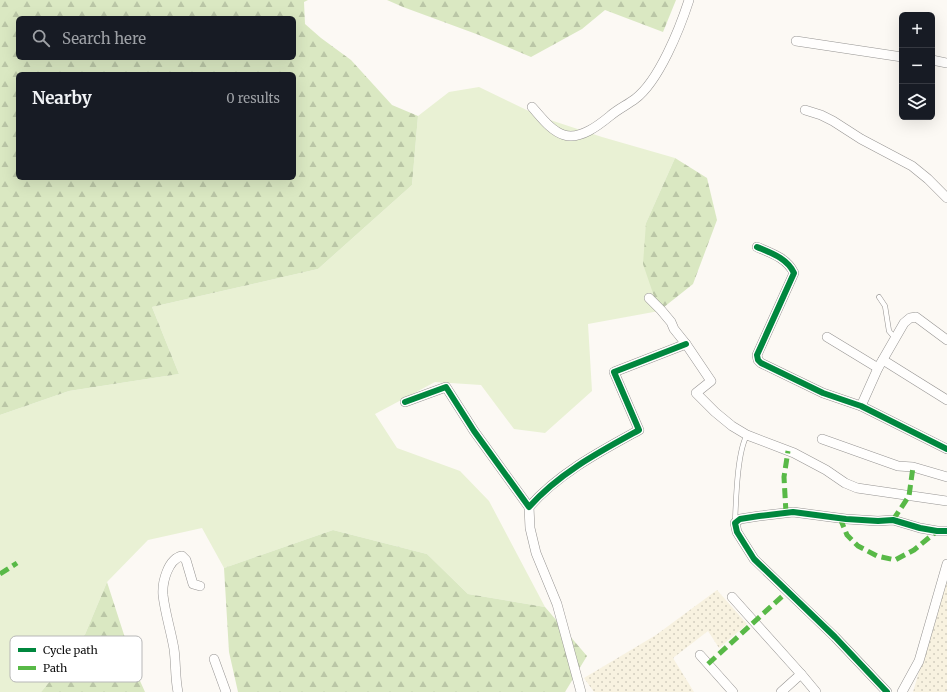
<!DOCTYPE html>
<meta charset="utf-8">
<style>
:root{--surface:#171b24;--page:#20242c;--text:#f1f3f6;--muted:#9ea1a6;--line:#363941}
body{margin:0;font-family:Merriweather,serif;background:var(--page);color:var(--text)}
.controls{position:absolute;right:12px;top:12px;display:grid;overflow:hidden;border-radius:6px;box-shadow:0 4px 16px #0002}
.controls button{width:36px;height:36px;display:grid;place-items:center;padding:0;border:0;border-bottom:1px solid var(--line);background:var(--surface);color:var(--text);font:20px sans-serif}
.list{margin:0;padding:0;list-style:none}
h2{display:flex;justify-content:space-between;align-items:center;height:52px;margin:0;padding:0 16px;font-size:17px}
h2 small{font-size:13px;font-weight:400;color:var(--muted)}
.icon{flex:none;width:22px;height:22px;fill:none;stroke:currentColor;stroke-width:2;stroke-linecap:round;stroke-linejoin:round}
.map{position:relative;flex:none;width:947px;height:692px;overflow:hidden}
.search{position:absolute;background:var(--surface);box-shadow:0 4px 16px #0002;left:16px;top:16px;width:280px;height:44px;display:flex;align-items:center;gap:10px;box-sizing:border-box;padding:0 14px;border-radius:6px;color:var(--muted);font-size:15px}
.panel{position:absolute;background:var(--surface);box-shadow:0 4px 16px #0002;left:16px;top:72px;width:280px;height:108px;border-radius:6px}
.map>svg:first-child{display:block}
</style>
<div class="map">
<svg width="947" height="692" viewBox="0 0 947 692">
<defs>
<pattern id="farmland-dots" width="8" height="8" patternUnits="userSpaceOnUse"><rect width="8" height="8" fill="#f8f2e0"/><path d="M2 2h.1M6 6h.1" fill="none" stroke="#d3cebf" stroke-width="1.8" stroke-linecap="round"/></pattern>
<pattern id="forest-firs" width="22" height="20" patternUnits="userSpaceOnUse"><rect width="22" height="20" fill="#dae8c2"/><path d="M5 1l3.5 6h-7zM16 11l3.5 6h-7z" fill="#bac6a6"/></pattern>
</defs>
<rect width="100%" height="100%" fill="#fcf9f4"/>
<!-- farmland -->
<g fill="url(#farmland-dots)">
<polygon points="947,577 947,692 913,692"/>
<polygon points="717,590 747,624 719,648 708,631 673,658 694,692 594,692 584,678 656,635"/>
</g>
<!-- grass -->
<polygon fill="#e9f1d4" points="479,87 541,117 602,137 675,158 646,223 659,311 588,324 592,391 545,433 514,429 481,385 435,382 375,414 397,448 460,471 489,501 545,607 468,594 427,554 333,530 224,568 202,528 148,540 107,582 81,644 41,692 0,692 0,415 69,391 179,374 152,307 318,269 412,185 418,116 449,92"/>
<!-- forest -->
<g fill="url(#forest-firs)" fill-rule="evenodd">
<path d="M 0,0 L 308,0 L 304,2 L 305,24 L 321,38 L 351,60 L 392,105 L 418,116 L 412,185 L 318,269 L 152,307 L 179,374 L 69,391 L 0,415 ZM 18,18 L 294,18 L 294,58 L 18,58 ZM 18,74 L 294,74 L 294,178 L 18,178 Z"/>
<polygon points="387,0 676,0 663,32 605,10 582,29 531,57 479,35 403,7"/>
<polygon points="675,158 707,178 717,220 693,284 659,311 643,264 646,223"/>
<polygon points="333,530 427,554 468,594 545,607 587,656 565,692 238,692 229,652 224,568"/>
<polygon points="107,582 136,672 145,692 41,692 81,644"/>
</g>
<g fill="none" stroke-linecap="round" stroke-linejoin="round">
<!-- service casing -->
<g stroke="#969492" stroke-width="5.5">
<g id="service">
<polyline points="879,297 885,306 889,331 895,338"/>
<path d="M 735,522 C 736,501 737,452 747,435"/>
</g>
</g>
<!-- minor casing -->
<g stroke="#969492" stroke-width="10">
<g id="minor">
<polyline points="796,41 902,57"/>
<polyline points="932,60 947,63"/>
<path d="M 532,107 C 541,117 551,131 564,135 C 580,140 599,125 610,116 C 618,109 627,105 635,99 C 659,81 680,28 689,0"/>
<polyline points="805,110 821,115 833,121 861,139 912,166 928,179 947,198"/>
<path d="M 757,247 C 771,253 787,258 794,273 L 757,355 L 758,360 L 761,363 L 823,393 L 861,406 L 947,449"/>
<polyline points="649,298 661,310 671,322 674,329 686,344 711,381 696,393 715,412 732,426 747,435 794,453 826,470 845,483 857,488 947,501"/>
<polyline points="827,337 878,368"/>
<polyline points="883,360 947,400"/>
<path d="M 405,402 L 446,387 L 474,431 L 529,507 C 559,473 599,452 639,430 L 614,372 L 686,344"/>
<polyline points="861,406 878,368 904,323 910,318 916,317 947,340"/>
<polyline points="822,439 898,466 913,467 947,477"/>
<polyline points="529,507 530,528 536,553 557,604 581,692"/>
<polyline points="732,597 801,674"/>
<polyline points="700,655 733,692"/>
<polyline points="214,659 226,692"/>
<path d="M 178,692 C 175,678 176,663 174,649 C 171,631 165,613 163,595 C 162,582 168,559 182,556 L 186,560 L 193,584 L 200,586"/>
<polyline points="781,692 801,674 816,692"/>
<polyline points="887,692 835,637 754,559 737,532 735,523 740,519 759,516 793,512 846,519 878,521 893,520 920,528 937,531 947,531"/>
<polyline points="902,692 919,661 947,564"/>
</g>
</g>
<!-- service -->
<use href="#service" stroke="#fffefd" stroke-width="4.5"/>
<!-- minor -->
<use href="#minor" stroke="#fffefd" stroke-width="9"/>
<!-- quiet -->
<g stroke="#58b947" stroke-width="5" stroke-dasharray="10 5" stroke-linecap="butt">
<polyline points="786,513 784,477 788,451"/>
<polyline points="840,518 847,535 858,546 877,556 895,560 914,550 937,531"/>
<polyline points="893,520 909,496 913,467"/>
<polyline points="0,574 17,563"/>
<polyline points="708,664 788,591"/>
</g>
<!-- cycleway casing -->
<g stroke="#fff" stroke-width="8">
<g id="cycleway">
<path d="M 757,247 C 771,253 787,258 794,273 L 757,355 L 758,360 L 761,363 L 823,393 L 861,406 L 947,449"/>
<path d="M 405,402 L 446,387 L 474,431 L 529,507 C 559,473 599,452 639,430 L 614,372 L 686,344"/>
<polyline points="887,692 835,637 754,559 737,532 735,523 740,519 759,516 793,512 846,519 878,521 893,520 920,528 937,531 947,531"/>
</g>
</g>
<!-- cycleway -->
<use href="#cycleway" stroke="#00873e" stroke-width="6"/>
</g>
<!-- legend -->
<rect x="10" y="636" width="132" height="46" rx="6" fill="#fff" stroke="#b7b7b7" stroke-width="1"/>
<rect x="18" y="648" width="18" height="4" fill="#00873e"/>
<rect x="18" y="666" width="18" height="4" fill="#58b947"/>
<g font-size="11" fill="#0f0f0f">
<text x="43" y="654">Cycle path</text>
<text x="43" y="672">Path</text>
</g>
</svg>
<div class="controls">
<button>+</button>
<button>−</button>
<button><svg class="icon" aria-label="layers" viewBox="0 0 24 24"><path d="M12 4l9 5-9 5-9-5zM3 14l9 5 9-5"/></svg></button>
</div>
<div class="search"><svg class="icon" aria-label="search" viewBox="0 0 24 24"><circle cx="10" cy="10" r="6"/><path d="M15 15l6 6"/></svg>Search here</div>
<section class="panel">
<h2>Nearby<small>0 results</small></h2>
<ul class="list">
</ul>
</section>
</div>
